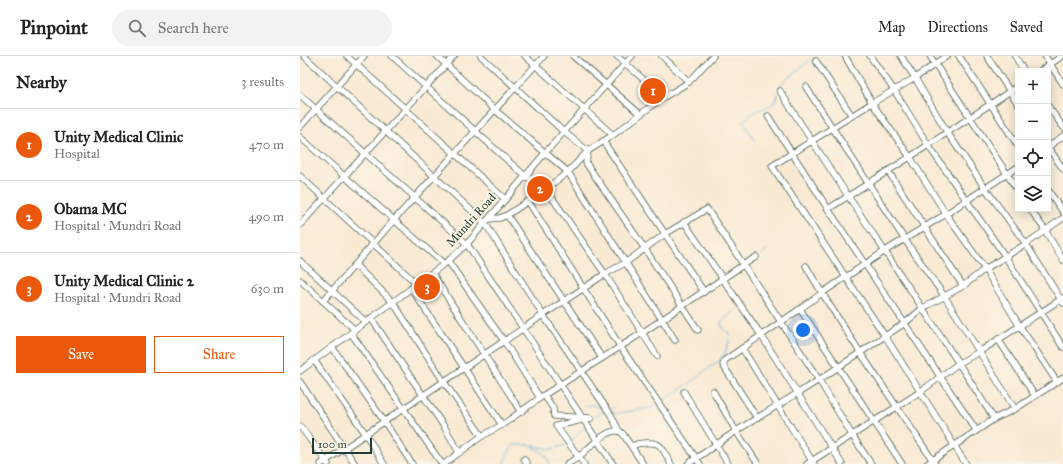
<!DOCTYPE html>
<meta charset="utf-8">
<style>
:root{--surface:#fff;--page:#f2f2f2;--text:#222;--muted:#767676;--line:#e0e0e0;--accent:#ea580c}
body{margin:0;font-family:"IM FELL Great Primer",serif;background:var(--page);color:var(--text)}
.controls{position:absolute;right:12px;top:12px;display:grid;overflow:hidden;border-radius:0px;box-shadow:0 2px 10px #0003}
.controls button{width:36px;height:36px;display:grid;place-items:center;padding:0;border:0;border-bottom:1px solid var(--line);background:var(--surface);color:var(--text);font:20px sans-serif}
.scale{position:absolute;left:12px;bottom:10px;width:60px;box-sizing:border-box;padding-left:4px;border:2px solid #1f3d34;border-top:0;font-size:11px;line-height:14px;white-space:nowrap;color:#1f3d34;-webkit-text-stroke:3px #fcf5e5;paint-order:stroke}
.you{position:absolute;left:503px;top:274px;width:14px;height:14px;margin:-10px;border:3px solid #fff;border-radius:50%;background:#1a73e8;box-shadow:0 0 0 6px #1a73e833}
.badge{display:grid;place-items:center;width:26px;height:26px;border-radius:50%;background:var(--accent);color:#fff;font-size:13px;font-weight:700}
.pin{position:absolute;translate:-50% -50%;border:2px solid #fff;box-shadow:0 1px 4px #0006}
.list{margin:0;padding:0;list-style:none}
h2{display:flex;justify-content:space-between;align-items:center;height:52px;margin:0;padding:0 16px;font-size:17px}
h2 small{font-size:13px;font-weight:400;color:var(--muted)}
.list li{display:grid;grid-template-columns:26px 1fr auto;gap:12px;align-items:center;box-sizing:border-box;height:72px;padding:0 16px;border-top:1px solid var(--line)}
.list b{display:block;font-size:15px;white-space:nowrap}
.list p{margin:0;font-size:13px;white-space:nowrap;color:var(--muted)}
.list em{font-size:13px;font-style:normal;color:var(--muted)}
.actions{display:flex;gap:8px;padding:12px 16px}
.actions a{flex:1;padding:9px 0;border:1px solid var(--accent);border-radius:0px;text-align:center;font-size:14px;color:var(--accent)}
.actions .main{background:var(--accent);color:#fff}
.icon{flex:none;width:22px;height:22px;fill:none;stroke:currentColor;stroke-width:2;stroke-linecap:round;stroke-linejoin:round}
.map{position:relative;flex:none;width:763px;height:408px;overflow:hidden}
header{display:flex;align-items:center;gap:24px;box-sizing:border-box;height:56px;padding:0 20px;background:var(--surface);border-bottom:1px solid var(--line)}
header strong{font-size:19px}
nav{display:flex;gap:22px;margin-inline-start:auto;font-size:14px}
.search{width:280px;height:36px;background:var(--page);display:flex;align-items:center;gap:10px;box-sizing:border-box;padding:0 14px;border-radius:22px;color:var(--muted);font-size:15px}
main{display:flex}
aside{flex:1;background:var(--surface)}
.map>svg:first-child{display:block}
</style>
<header>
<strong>Pinpoint</strong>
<div class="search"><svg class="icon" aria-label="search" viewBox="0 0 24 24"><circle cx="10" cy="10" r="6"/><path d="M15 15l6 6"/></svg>Search here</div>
<nav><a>Map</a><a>Directions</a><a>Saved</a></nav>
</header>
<main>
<aside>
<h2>Nearby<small>3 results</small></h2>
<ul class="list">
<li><span class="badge">1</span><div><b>Unity Medical Clinic</b><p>Hospital</p></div><em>470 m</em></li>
<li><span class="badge">2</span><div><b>Obama MC</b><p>Hospital · Mundri Road</p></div><em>490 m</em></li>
<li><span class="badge">3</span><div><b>Unity Medical Clinic 2</b><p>Hospital · Mundri Road</p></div><em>630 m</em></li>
</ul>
<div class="actions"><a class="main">Save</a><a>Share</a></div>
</aside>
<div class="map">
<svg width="763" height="408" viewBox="0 0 763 408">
<rect width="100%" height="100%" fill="#fcf5e5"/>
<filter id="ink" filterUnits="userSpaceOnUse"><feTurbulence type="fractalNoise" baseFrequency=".025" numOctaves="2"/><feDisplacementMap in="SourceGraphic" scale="8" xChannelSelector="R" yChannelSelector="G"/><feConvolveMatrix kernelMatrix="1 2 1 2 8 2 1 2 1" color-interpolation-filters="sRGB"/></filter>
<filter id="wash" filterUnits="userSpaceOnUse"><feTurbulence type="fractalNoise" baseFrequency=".012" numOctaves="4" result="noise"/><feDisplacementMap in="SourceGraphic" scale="16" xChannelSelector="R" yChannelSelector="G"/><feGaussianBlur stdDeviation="0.9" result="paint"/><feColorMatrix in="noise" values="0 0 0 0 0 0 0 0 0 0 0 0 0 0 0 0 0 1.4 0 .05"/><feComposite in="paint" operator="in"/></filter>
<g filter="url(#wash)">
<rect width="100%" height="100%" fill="#f9ead4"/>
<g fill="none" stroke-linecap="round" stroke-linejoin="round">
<!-- stream -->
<g stroke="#5eadd8" stroke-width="1">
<polyline points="480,32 481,28 515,0"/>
<path d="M 455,85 L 443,65 C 446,62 450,59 453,57 C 466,50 474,53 478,37"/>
<polyline points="458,201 463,198 466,194"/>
<polyline points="361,346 396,323 406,314 419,305 425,297 430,282 428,276 422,271 421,266 440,250"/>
<polyline points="283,350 291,349 302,352"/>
<polyline points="309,353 314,352"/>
<polyline points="313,358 351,352 356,349"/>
<polyline points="293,361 306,354"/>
<polyline points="271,386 285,370"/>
<path d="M 235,388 L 235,393 C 244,396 247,400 250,408"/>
<polyline points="203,408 210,394 214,389 228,389 251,393 267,389"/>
</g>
</g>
</g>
<g filter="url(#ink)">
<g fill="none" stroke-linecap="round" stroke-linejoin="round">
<!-- minor casing -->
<g stroke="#40574c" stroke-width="7">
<g id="minor">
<polyline points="4,0 185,167 243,259 311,359 319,375"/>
<polyline points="47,0 205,143"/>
<polyline points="92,0 225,120 236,126 246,133 305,218 357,300"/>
<polyline points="137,0 195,54 268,116 375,284"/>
<polyline points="181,0 264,76 288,95 286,107 345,193 398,274"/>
<polyline points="225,0 313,79"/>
<polyline points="273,0 340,58"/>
<polyline points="317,0 343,23 361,43"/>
<polyline points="362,0 389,26"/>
<polyline points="545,0 572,47 610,101 646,158 685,213 719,269 757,326"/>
<polyline points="570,0 594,34 628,89 705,200 763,291"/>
<polyline points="601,0 615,22 647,76 685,132 726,188 763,247"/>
<polyline points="630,0 718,135"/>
<polyline points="647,0 615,22 572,47 472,110 585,280 666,408"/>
<polyline points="659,0 718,90"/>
<polyline points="687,0 718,48"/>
<polyline points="715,0 724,15"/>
<polyline points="745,0 763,28"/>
<polyline points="516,5 552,60"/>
<polyline points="740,15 762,0"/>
<polyline points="506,31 605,184 645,241 715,353"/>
<path d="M 480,35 C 549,145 625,252 694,363"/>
<polyline points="0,39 167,188 313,408"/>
<polyline points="748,50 763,71"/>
<polyline points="468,60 528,153 676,374"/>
<polyline points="0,71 64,0"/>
<polyline points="763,80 748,91 763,113"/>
<polyline points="0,81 144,208"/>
<polyline points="303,85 404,236"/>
<polyline points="588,115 663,230"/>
<polyline points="0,120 117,228"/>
<polyline points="748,134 763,156"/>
<polyline points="228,145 320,290 400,408"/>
<polyline points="528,153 610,101 718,30"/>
<polyline points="730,153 745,174 763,204"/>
<polyline points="207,159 302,302"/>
<polyline points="189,163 200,162 207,159 239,138 268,116 288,95 313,79 361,43 389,26 413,0"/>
<polyline points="384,166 461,279 542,408"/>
<polyline points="0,169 154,0"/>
<polyline points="0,205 66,266"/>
<polyline points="148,205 204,285 240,342"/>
<polyline points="55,209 93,246 144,326 182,380"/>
<path d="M 506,210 C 545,278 592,342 635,408"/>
<polyline points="132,217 221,356"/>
<polyline points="0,224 55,274"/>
<polyline points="111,232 202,369"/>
<polyline points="23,245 94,164 244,0"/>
<polyline points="500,253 602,408"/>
<polyline points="71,262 145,372 159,396"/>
<polyline points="51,277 142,408"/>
<polyline points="698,283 735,340"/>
<polyline points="32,291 84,365 112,408"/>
<polyline points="442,292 514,408"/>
<polyline points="14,304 65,377 84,408"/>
<polyline points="0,315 148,205 167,188 245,97 332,0"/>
<polyline points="0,326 55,408"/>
<polyline points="413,335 436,375 458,408"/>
<polyline points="384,336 428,408"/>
<polyline points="244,339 253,352 254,360 291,362 256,370 284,408"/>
<polyline points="457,362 423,309 425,304 500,253 522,237 585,195 646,158 667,144 718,111"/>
<polyline points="0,370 28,408"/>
<path d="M 332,390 C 336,388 339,387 344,387 C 363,385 362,393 371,408"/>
<polyline points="224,403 227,408"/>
<polyline points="21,408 243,259 305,218 325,207 365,178 407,153 519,324 552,379 571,408"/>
<polyline points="144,408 182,380 202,369 244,339 342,277 443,209 456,201"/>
<path d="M 267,408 C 272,405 277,403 281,399 C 289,392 304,376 315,375 C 319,374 321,376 323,378 L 343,408"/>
<polyline points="388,408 436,375 519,324 585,280 605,267 623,252 663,230 685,213 726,188 763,162"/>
<polyline points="507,408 620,336 659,307 679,296 763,242"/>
<polyline points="627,408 694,363 715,353 763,322"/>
</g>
</g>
<!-- minor -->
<use href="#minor" stroke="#fff" stroke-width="5.5"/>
</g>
</g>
<g text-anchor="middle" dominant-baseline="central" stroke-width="4" stroke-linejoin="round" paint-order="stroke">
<!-- street labels -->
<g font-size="12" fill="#1f3d34" stroke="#fcf5e5">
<text transform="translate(171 164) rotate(-48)">Mundri Road</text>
</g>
</g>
</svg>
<div class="controls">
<button>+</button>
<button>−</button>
<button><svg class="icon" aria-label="locate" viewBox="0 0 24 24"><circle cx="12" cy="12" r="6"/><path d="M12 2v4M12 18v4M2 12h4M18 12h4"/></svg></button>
<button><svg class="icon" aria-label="layers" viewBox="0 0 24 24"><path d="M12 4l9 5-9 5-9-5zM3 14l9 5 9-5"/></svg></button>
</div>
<div class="scale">100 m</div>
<div class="you"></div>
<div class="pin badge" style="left:353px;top:35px">1</div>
<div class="pin badge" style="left:240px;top:133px">2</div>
<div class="pin badge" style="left:127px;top:231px">3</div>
</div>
</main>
